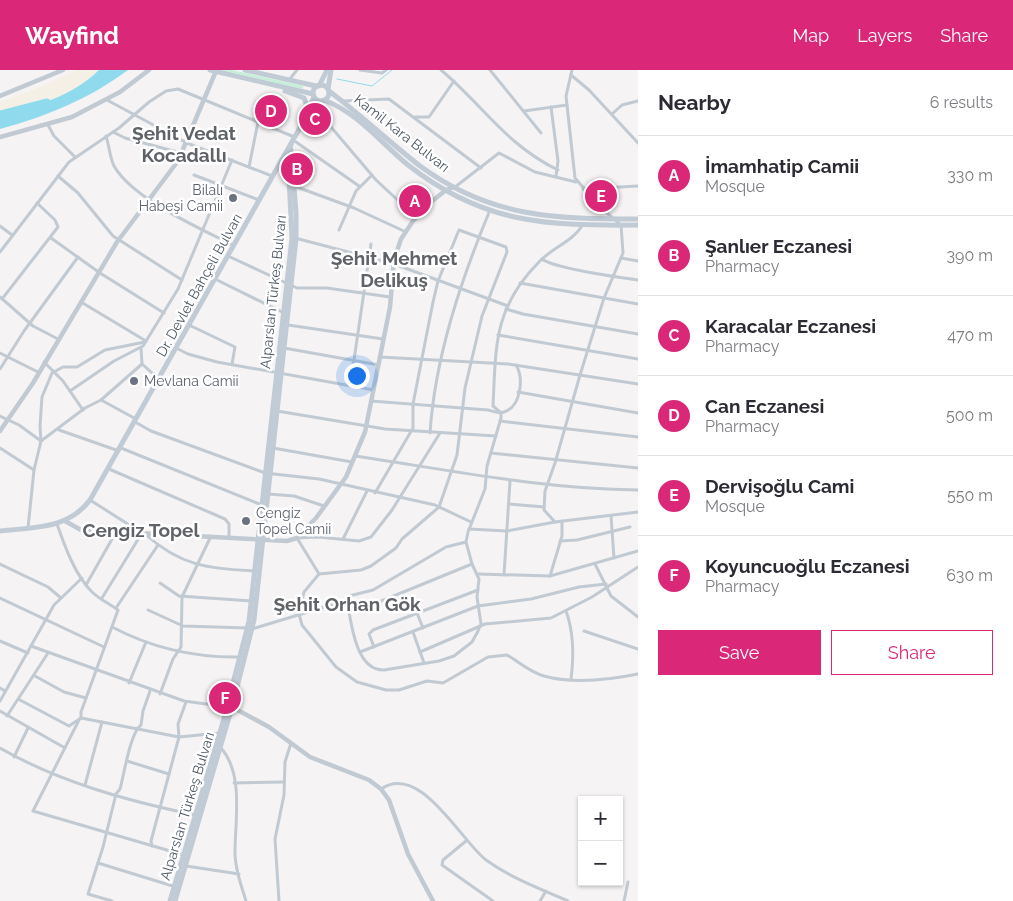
<!DOCTYPE html>
<meta charset="utf-8">
<style>
:root{--surface:#fff;--page:#f2f2f3;--text:#2b2b33;--muted:#7c7c81;--line:#e1e1e2;--accent:#db2777}
body{margin:0;font-family:Raleway,sans-serif;background:var(--page);color:var(--text)}
.controls{position:absolute;right:15px;bottom:15px;display:grid;overflow:hidden;border-radius:0px;box-shadow:0 1px 4px #0004}
.controls button{width:45px;height:45px;display:grid;place-items:center;padding:0;border:0;border-bottom:1px solid var(--line);background:var(--surface);color:var(--text);font:25px sans-serif}
.you{position:absolute;left:356px;top:305px;width:18px;height:18px;margin:-12px;border:4px solid #fff;border-radius:50%;background:#1a73e8;box-shadow:0 0 0 8px #1a73e833}
.badge{display:grid;place-items:center;width:32px;height:32px;border-radius:50%;background:var(--accent);color:#fff;font-size:16px;font-weight:700}
.pin{position:absolute;translate:-50% -50%;border:2px solid #fff;box-shadow:0 1px 5px #0006}
.list{margin:0;padding:0;list-style:none}
h2{display:flex;justify-content:space-between;align-items:center;height:65px;margin:0;padding:0 20px;font-size:21px}
h2 small{font-size:16px;font-weight:400;color:var(--muted)}
.list li{display:grid;grid-template-columns:32px 1fr auto;gap:15px;align-items:center;box-sizing:border-box;height:80px;padding:0 20px;border-top:1px solid var(--line)}
.list b{display:block;font-size:19px;white-space:nowrap}
.list p{margin:0;font-size:16px;white-space:nowrap;color:var(--muted)}
.list em{font-size:16px;font-style:normal;color:var(--muted)}
.actions{display:flex;gap:10px;padding:15px 20px}
.actions a{flex:1;padding:11px 0;border:1px solid var(--accent);border-radius:0px;text-align:center;font-size:18px;color:var(--accent)}
.actions .main{background:var(--accent);color:#fff}
.map{position:relative;flex:none;width:638px;height:831px;overflow:hidden}
header{display:flex;align-items:center;gap:30px;box-sizing:border-box;height:70px;padding:0 25px;background:var(--accent);color:#fff}
header strong{font-size:24px}
nav{display:flex;gap:28px;margin-inline-start:auto;font-size:18px}
main{display:flex}
aside{flex:1;background:var(--surface)}
.map>svg:first-child{display:block}
</style>
<header>
<strong>Wayfind</strong>
<nav><a>Map</a><a>Layers</a><a>Share</a></nav>
</header>
<main>
<div class="map">
<svg width="638" height="831" viewBox="0 0 638 831">
<rect width="100%" height="100%" fill="#f5f3f3"/>
<!-- green -->
<polygon fill="#c3f1d5" points="222,0 232,0 303,16 303,19"/>
<!-- sand -->
<path fill="#f5f0e5" d="M 77,0 L 99,0 C 73,26 35,37 0,44 L 0,32 L 38,18 Z"/>
<!-- water -->
<path fill="#90daee" d="M 99,0 L 128,0 C 89,29 47,46 0,59 L 0,44 C 35,37 73,26 99,0 Z"/>
<g fill="none" stroke-linecap="round" stroke-linejoin="round">
<!-- stream -->
<polyline stroke="#90daee" stroke-width="1" points="337,9 372,16 392,0"/>
<!-- river -->
<polyline stroke="#90daee" stroke-width="7" points="0,44 47,32"/>
<!-- minor -->
<g stroke="#c1cad2" stroke-width="3">
<polyline points="360,0 382,3 386,0"/>
<path d="M 441,0 C 483,35 506,75 558,100"/>
<polyline points="490,0 541,63"/>
<polyline points="572,0 566,26 575,108 600,137 621,155 623,183 604,228 580,305 555,393 545,421 544,440 555,452 638,442"/>
<polyline points="571,5 589,20 638,73"/>
<polyline points="289,10 297,0"/>
<polyline points="107,30 187,73 272,106"/>
<polyline points="343,31 389,29 481,98"/>
<polyline points="314,37 376,110 403,135 421,143"/>
<polyline points="551,37 558,91 556,106"/>
<polyline points="524,41 567,35"/>
<polyline points="612,44 622,35 638,31"/>
<polyline points="415,47 429,47 454,11"/>
<polyline points="48,55 54,66 75,87"/>
<polyline points="113,62 125,68 181,83"/>
<path d="M 106,66 C 109,75 110,88 114,96 C 133,129 199,158 233,175"/>
<polyline points="296,72 359,116"/>
<polyline points="249,97 258,52"/>
<polyline points="194,105 259,130"/>
<polyline points="58,106 78,123 113,166 182,210"/>
<polyline points="294,116 354,138 406,162"/>
<polyline points="455,117 499,83 535,102 576,112"/>
<polyline points="583,119 638,116"/>
<polyline points="0,156 12,165"/>
<polyline points="339,160 356,121 372,105"/>
<polyline points="51,168 100,203 164,243"/>
<polyline points="295,168 394,194 508,236"/>
<polyline points="0,182 69,92 119,58 149,32 166,21 178,19 292,66"/>
<polyline points="228,186 297,218 327,218 390,227"/>
<polyline points="621,188 638,191"/>
<path d="M 542,189 C 555,199 618,207 638,210"/>
<polyline points="215,209 284,243"/>
<polyline points="520,213 638,234"/>
<polyline points="0,227 33,256 58,269"/>
<polyline points="2,229 58,157 55,150 37,133"/>
<polyline points="81,232 146,271"/>
<polyline points="506,239 523,244 638,264"/>
<polyline points="189,255 235,277 232,294"/>
<polyline points="288,255 383,269"/>
<polyline points="498,265 638,289"/>
<polyline points="141,278 142,294 159,309"/>
<polyline points="176,278 188,284 217,292 374,320"/>
<polyline points="284,278 379,295"/>
<polyline points="0,283 38,302"/>
<polyline points="380,287 508,294 638,314"/>
<polyline points="44,292 63,311 83,340"/>
<polyline points="0,299 24,261 78,187"/>
<polyline points="348,315 354,290 371,174"/>
<polyline points="70,321 114,291 143,276 178,219 232,90"/>
<polyline points="518,322 638,343"/>
<polyline points="101,330 136,349"/>
<path d="M 371,331 L 488,340 C 493,341 499,344 504,342 C 521,337 524,308 516,295"/>
<polyline points="277,341 385,359 496,366"/>
<polyline points="0,346 19,355 41,371"/>
<polyline points="500,351 638,367"/>
<polyline points="135,352 151,361 265,403 319,409 435,435 471,452"/>
<polyline points="59,360 119,381"/>
<path d="M 430,363 C 435,287 461,210 490,140"/>
<path d="M 440,363 L 392,440 L 371,467 L 359,471 L 318,467 L 297,468 L 319,504 L 304,522 L 299,544 L 302,555 L 336,597 L 357,612 L 386,620 L 399,620 L 427,611 L 443,613 L 488,587 L 507,585 C 519,592 530,602 544,606 C 573,614 609,610 638,604"/>
<polyline points="41,371 85,338 101,330 142,294"/>
<polyline points="0,378 34,400"/>
<polyline points="121,378 262,435"/>
<polyline points="273,378 352,392"/>
<polyline points="491,383 638,398"/>
<path d="M 355,386 C 449,400 542,419 638,420"/>
<polyline points="109,399 225,449 229,454 229,466"/>
<polyline points="268,424 294,426 324,436"/>
<polyline points="90,430 142,463 102,528"/>
<polyline points="509,434 544,437"/>
<polyline points="611,446 614,488"/>
<path d="M 57,454 C 65,477 75,505 92,522 C 99,529 110,534 118,540 L 81,642 L 81,648"/>
<polyline points="28,458 34,400 41,371 40,356 42,327 52,303 63,297 77,297 105,280 145,272"/>
<polyline points="469,459 507,461 555,452"/>
<path d="M 145,464 C 182,497 208,498 254,501"/>
<polyline points="343,469 367,421"/>
<polyline points="560,471 577,470 630,457"/>
<path d="M 466,472 L 446,477 L 373,520 L 349,526 L 347,530 C 351,551 355,601 384,600 L 439,591 L 454,586 L 472,572 L 478,561 L 481,554 L 477,527 L 479,509 L 472,494 L 466,472 L 468,462 L 485,419 L 487,396 L 501,348 L 501,343 L 493,336 C 496,277 493,239 538,193 C 551,178 571,173 582,156"/>
<polyline points="0,494 48,517 61,528"/>
<polyline points="595,494 611,526 638,547"/>
<polyline points="319,504 361,500 371,496 396,478 402,469 439,437 457,385 465,318 482,246 507,182 506,177 459,160 438,211 433,232 413,334 413,358 375,423"/>
<polyline points="478,504 550,506 638,481"/>
<polyline points="504,505 510,411"/>
<polyline points="550,506 562,466 562,451"/>
<polyline points="160,513 179,526 252,531"/>
<polyline points="86,515 116,462"/>
<polyline points="0,528 104,577"/>
<polyline points="116,538 158,475"/>
<polyline points="148,540 183,556 248,558"/>
<path d="M 566,541 C 574,563 574,586 571,609"/>
<polyline points="417,543 423,558"/>
<path d="M 112,557 C 152,578 195,588 241,587"/>
<polyline points="252,559 331,535 361,537 374,534 472,494"/>
<polyline points="584,561 638,579"/>
<polyline points="413,562 424,593"/>
<polyline points="0,571 28,583"/>
<polyline points="31,576 184,631 228,637"/>
<polyline points="374,577 369,564 373,560 478,520"/>
<polyline points="360,582 478,536 531,529 579,517 606,514"/>
<polyline points="420,582 485,554 551,548 592,527 638,497"/>
<polyline points="35,606 64,622 86,628"/>
<polyline points="129,613 146,572"/>
<polyline points="0,618 5,621"/>
<polyline points="160,624 173,589 181,577 182,527 211,466"/>
<polyline points="20,630 69,656 81,648 179,667 220,663"/>
<polyline points="0,631 54,535 82,508"/>
<polyline points="0,641 65,678"/>
<polyline points="7,646 48,583"/>
<polyline points="79,650 33,741 184,785"/>
<path d="M 0,678 C 59,712 128,731 195,745"/>
<path d="M 221,678 C 244,704 235,750 235,782 C 235,798 241,815 246,831"/>
<polyline points="14,687 28,658"/>
<polyline points="127,691 169,704"/>
<polyline points="234,713 284,712"/>
<polyline points="85,715 102,652"/>
<path d="M 381,719 C 420,692 461,771 486,790 C 511,808 540,819 568,831"/>
<polyline points="466,771 443,790 442,795 493,831"/>
<polyline points="152,776 151,771 179,667 178,654 186,632"/>
<polyline points="98,793 176,817"/>
<polyline points="186,796 239,804"/>
<path d="M 112,831 L 88,824 L 103,777 L 116,724 L 120,719 C 124,705 130,663 141,655 L 143,641 L 150,621"/>
<polyline points="279,831 275,769 284,725 285,692 291,673"/>
<polyline points="540,831 546,821"/>
<polyline points="624,831 628,812"/>
</g>
<!-- tertiary -->
<g stroke="#c1cad2" stroke-width="4.5">
<polyline points="0,26 63,0"/>
<polyline points="0,67 72,47 120,22 149,0"/>
<polyline points="0,361 33,313 117,172 178,91 216,1"/>
<polyline points="65,451 81,460 287,471 297,468 316,448 346,407 365,362 390,237 394,190 401,169 413,151 431,132 446,120 454,117"/>
<polyline points="232,637 269,657 310,687 369,710 381,719 389,730 408,784 433,831"/>
</g>
<!-- secondary -->
<g stroke="#c1cbd6" stroke-width="5">
<polyline points="210,0 313,24"/>
<polyline points="245,0 316,16"/>
<circle cx="321" cy="23" r="8"/>
<polyline points="319,16 327,0"/>
<polyline points="328,19 331,0"/>
<polyline points="285,21 304,28 308,39"/>
<path d="M 329,21 C 361,45 389,72 420,96 C 491,148 555,149 638,149"/>
<path d="M 324,30 C 358,43 380,72 408,95 C 483,154 547,156 638,155"/>
<path d="M 0,461 C 34,457 67,460 90,430 L 306,47 L 314,27"/>
<polyline points="170,831 223,652 249,551 292,168 288,88 291,74"/>
<polyline points="175,831 232,637 254,550 296,169 296,143 291,80"/>
</g>
</g>
<!-- markers -->
<g fill="#6b7280" stroke="#fff" stroke-width="2">
<circle cx="233" cy="128" r="5"/>
<circle cx="134" cy="311" r="5"/>
<circle cx="246" cy="451" r="5"/>
</g>
<g text-anchor="middle" dominant-baseline="central" stroke-width="5" stroke-linejoin="round" paint-order="stroke">
<!-- street labels -->
<g font-size="14" fill="#4a5661" stroke="#fff">
<text transform="translate(402 63) rotate(38)">Kamil Kara Bulvarı</text>
<text transform="translate(199 215) rotate(-61)">Dr. Devlet Bahçeli Bulvarı</text>
<text transform="translate(273 222) rotate(-84)">Alparslan Türkeş Bulvarı</text>
<text transform="translate(187 736) rotate(-73)">Alparslan Türkeş Bulvarı</text>
</g>
<!-- worship labels -->
<g font-size="14" fill="#5b616d" stroke="#fff" text-anchor="start">
<text x="223" y="120" text-anchor="end">Bilalı<tspan x="223" dy="16">Habeşi Camii</tspan></text>
<text x="144" y="311">Mevlana Camii</text>
<text x="256" y="443">Cengiz<tspan x="256" dy="16">Topel Camii</tspan></text>
</g>
<!-- district labels -->
<g font-size="19" font-weight="bold" fill="#5f6368" stroke="#fff">
<text x="184" y="63">Şehit Vedat<tspan x="184" dy="22">Kocadallı</tspan></text>
<text x="394" y="188">Şehit Mehmet<tspan x="394" dy="22">Delikuş</tspan></text>
<text x="141" y="460">Cengiz Topel</text>
<text x="347" y="534">Şehit Orhan Gök</text>
</g>
</g>
</svg>
<div class="controls">
<button>+</button>
<button>−</button>
</div>
<div class="you"></div>
<div class="pin badge" style="left:415px;top:131px">A</div>
<div class="pin badge" style="left:297px;top:99px">B</div>
<div class="pin badge" style="left:315px;top:49px">C</div>
<div class="pin badge" style="left:271px;top:41px">D</div>
<div class="pin badge" style="left:601px;top:126px">E</div>
<div class="pin badge" style="left:225px;top:628px">F</div>
</div>
<aside>
<h2>Nearby<small>6 results</small></h2>
<ul class="list">
<li><span class="badge">A</span><div><b>İmamhatip Camii</b><p>Mosque</p></div><em>330 m</em></li>
<li><span class="badge">B</span><div><b>Şanlıer Eczanesi</b><p>Pharmacy</p></div><em>390 m</em></li>
<li><span class="badge">C</span><div><b>Karacalar Eczanesi</b><p>Pharmacy</p></div><em>470 m</em></li>
<li><span class="badge">D</span><div><b>Can Eczanesi</b><p>Pharmacy</p></div><em>500 m</em></li>
<li><span class="badge">E</span><div><b>Dervişoğlu Cami</b><p>Mosque</p></div><em>550 m</em></li>
<li><span class="badge">F</span><div><b>Koyuncuoğlu Eczanesi</b><p>Pharmacy</p></div><em>630 m</em></li>
</ul>
<div class="actions"><a class="main">Save</a><a>Share</a></div>
</aside>
</main>
